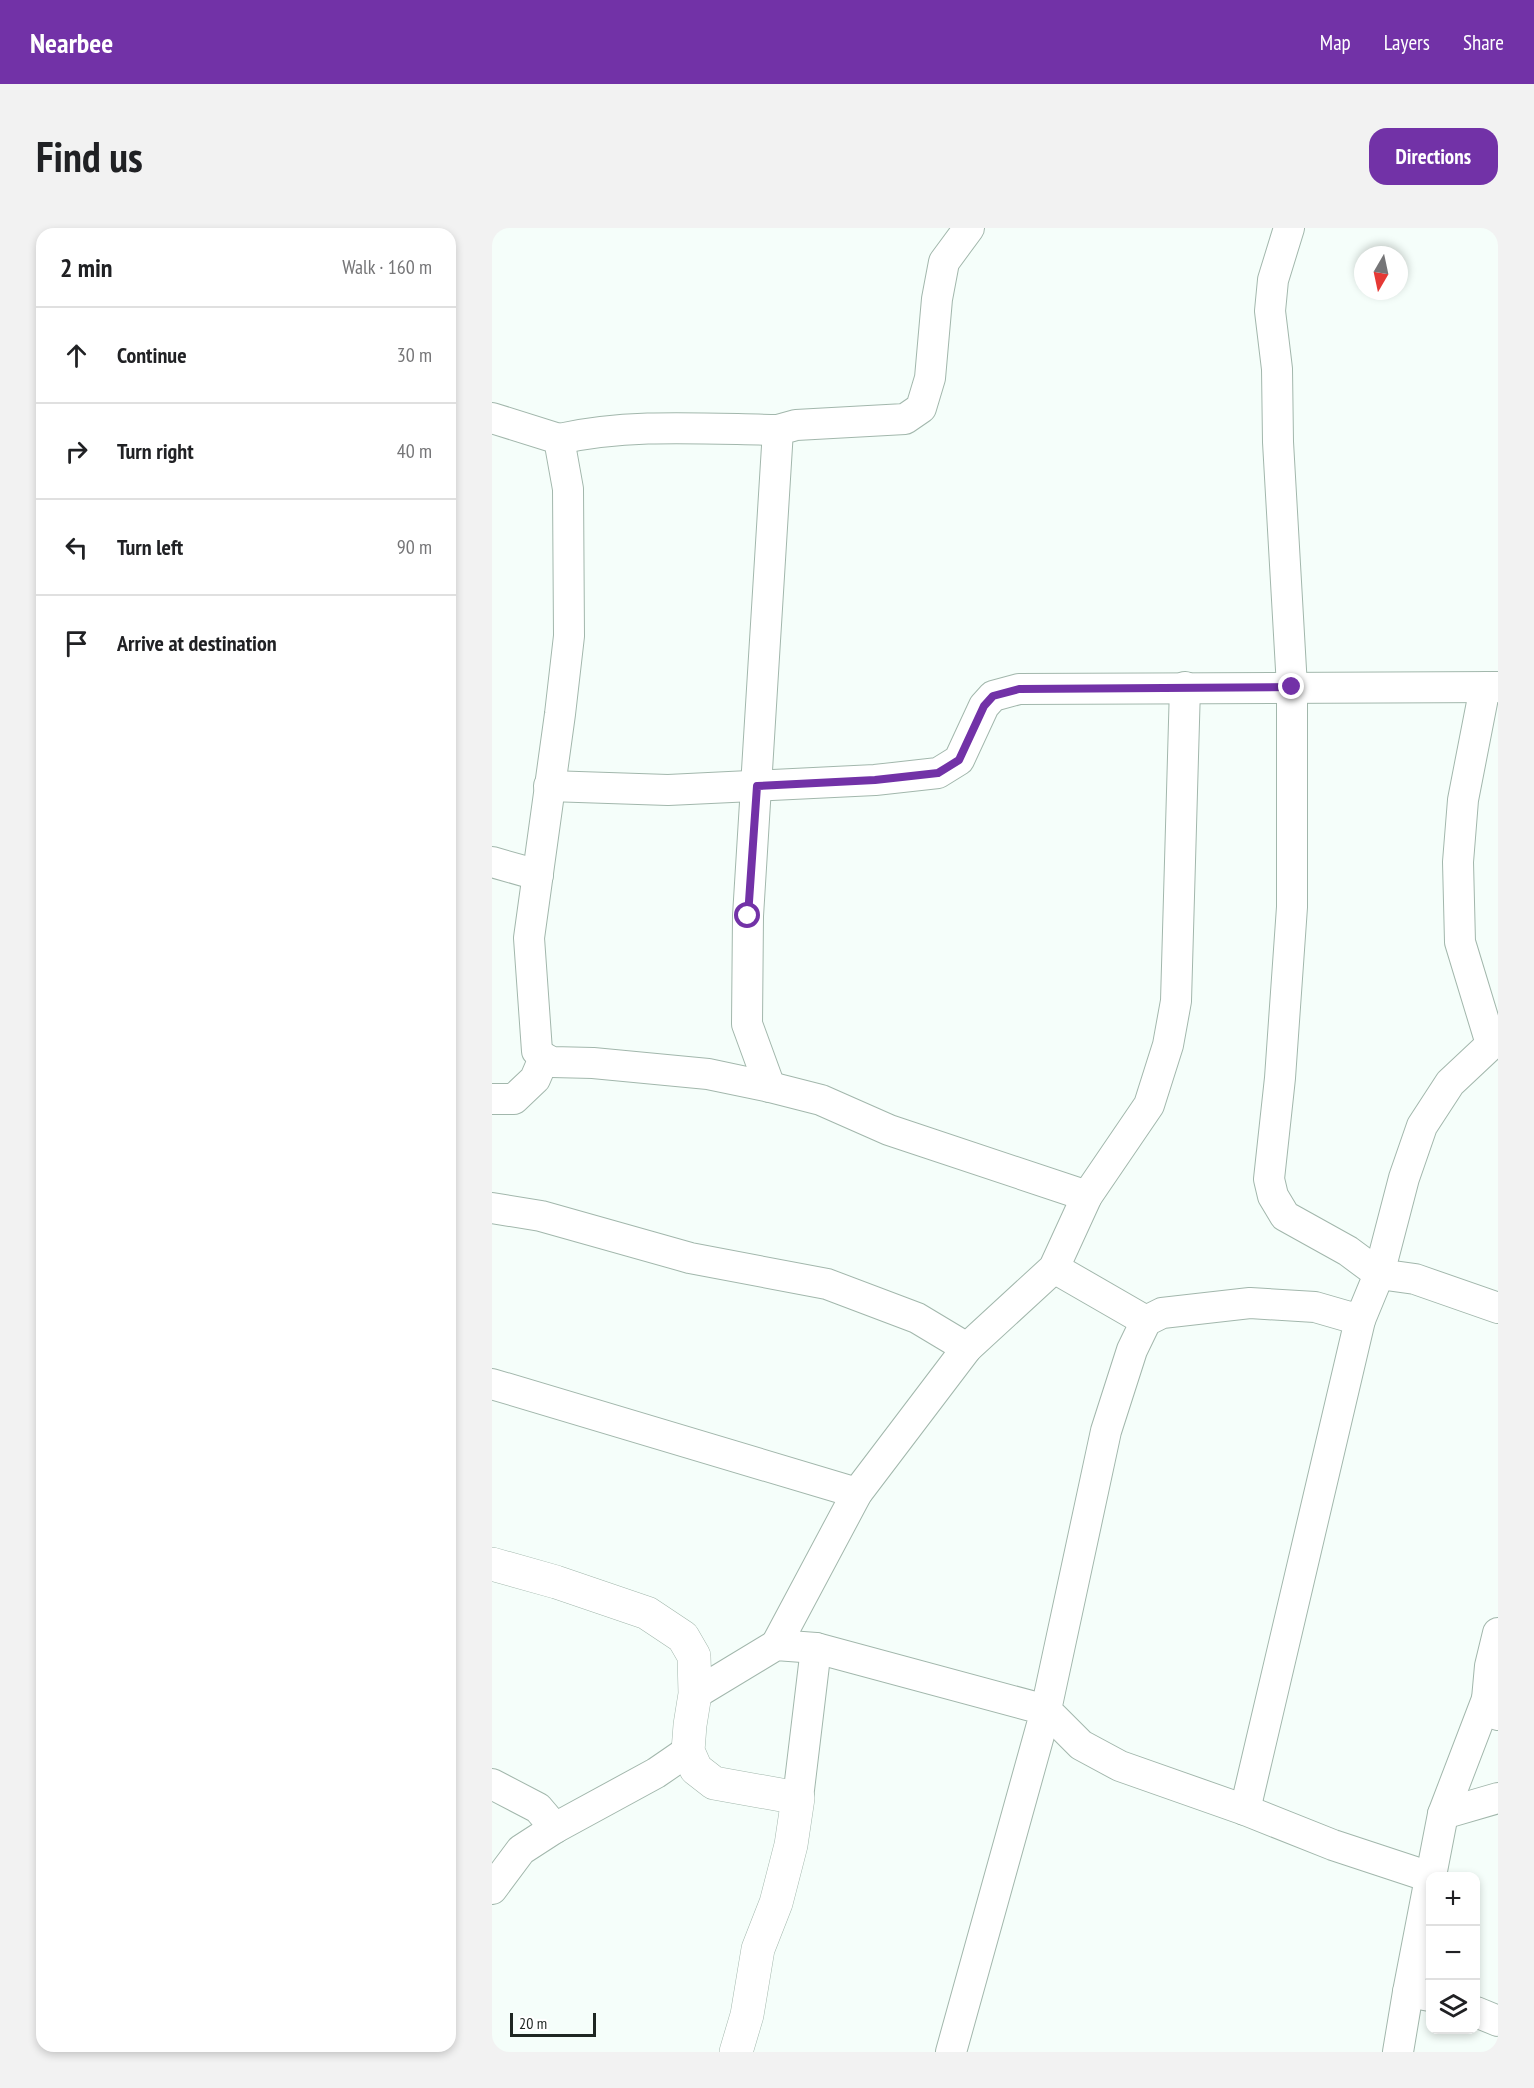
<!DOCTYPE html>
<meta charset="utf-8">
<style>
:root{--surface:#fff;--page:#f2f2f2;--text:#202124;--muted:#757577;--line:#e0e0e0;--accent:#7232a7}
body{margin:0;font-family:"PT Sans Narrow",sans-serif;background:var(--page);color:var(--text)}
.controls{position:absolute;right:18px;bottom:18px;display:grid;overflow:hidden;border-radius:12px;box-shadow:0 3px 9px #0003}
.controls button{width:54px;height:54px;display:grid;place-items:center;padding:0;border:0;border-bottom:2px solid var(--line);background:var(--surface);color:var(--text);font:30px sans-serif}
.compass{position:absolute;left:862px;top:18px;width:54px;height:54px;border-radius:50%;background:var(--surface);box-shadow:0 3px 9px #0003;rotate:189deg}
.scale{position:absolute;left:18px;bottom:15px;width:86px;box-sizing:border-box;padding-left:6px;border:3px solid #1e2622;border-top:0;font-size:16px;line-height:21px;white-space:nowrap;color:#1e2622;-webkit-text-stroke:4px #fff;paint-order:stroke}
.stop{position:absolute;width:18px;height:18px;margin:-14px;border:4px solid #7232a7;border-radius:50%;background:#fff}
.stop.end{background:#7232a7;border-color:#fff;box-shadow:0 2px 6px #0008}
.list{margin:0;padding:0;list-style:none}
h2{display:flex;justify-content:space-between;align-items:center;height:78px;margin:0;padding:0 24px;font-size:26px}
h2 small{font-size:20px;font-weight:400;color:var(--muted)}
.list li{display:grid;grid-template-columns:39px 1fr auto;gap:18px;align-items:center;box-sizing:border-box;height:96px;padding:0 24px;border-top:2px solid var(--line)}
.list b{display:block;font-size:22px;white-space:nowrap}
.list em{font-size:20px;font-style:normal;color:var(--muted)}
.icon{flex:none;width:33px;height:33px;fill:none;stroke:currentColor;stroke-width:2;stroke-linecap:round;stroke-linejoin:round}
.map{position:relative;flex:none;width:1006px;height:1824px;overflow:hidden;border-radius:18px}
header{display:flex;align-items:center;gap:36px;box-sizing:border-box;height:84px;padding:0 30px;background:var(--accent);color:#fff}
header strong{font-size:28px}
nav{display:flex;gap:33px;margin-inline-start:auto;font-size:21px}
.intro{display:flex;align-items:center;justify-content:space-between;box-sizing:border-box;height:144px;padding:0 36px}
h1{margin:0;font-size:42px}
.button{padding:15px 27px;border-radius:18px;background:var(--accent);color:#fff;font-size:21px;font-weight:700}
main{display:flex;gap:36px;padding:0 36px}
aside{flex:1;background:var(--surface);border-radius:18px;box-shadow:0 3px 9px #0003}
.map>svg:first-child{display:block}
</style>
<header>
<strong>Nearbee</strong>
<nav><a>Map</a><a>Layers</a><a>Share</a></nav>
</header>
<div class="intro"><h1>Find us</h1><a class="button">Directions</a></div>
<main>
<aside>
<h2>2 min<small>Walk · 160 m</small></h2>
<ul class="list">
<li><svg class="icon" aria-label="ahead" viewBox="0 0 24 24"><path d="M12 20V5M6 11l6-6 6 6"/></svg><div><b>Continue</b></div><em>30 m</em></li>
<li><svg class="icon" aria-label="right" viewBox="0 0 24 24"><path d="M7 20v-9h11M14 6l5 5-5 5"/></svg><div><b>Turn right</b></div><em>40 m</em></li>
<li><svg class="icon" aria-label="left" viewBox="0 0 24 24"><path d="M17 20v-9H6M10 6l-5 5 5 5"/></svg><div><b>Turn left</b></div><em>90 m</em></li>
<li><svg class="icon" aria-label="arrive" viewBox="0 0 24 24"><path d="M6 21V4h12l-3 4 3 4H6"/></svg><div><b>Arrive at destination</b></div></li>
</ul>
</aside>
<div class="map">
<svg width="1006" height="1824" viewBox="0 0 1006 1824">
<rect width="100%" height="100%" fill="#f5fefa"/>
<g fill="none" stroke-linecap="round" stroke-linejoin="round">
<!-- street casing -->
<g stroke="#a2b7ac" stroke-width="32">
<g id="street">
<polyline points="797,0 781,52 778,83 785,141 786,214 800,459 800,679 788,850 777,951 781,968 793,988 856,1023 887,1046 868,1092 823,1079 758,1075 670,1085 654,1093 640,1122 614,1203 554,1482 589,1517 628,1538 753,1582 841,1617 938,1649"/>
<polyline points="0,190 67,211 76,261 77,408 68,486 37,710 45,823 52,830 60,834 101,835 216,846 278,859 329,872 397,902 595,968"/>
<path d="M 67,211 C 139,195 213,201 286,202"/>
<polyline points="993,459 971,572 966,634 968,714 999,816"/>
<polyline points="57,558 176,562 383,552 446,545 467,532 492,478 501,468 527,461 1006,459"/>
<polyline points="0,634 46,647"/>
<polyline points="1006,810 958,855 930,898 912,950 887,1046 923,1051 1006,1080"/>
<polyline points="278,859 255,796 256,688 286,202 304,197 413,191 429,180 438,150 445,71 452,34 477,0"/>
<polyline points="0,871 22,871 43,851 52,830"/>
<polyline points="0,980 49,988 198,1030 335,1056 425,1090 475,1120"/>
<polyline points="562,1040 654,1093"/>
<polyline points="0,1156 365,1265"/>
<polyline points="1006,1405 998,1438 995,1471 1006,1487"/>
<polyline points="284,1417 365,1265 475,1120 562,1040 595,968 657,877 676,817 684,773 693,459"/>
<polyline points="203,1466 284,1417 324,1420 554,1482 459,1824"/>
<polyline points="0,1556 46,1580 63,1600"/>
<polyline points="306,1570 324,1420"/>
<polyline points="753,1582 868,1092"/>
<polyline points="951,1586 1006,1570"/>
<polyline points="939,1648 951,1586 995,1471"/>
<polyline points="0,1661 29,1622 63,1600 164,1545 196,1523"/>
<polyline points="916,1764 938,1650"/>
<polyline points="984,1784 1006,1793"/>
<polyline points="906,1824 916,1764 938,1768"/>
</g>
</g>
<!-- secondary casing -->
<g stroke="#a2b7ac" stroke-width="34">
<polyline id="secondary" points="0,1336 64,1354 155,1385 191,1409 202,1428 203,1466 198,1497 196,1523 204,1541 222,1555 306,1570 299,1617 284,1675 266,1721 255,1787 244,1824"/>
</g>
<!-- street -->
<use href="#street" stroke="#fff" stroke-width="30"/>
<!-- secondary -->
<use href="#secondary" stroke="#fff" stroke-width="33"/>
</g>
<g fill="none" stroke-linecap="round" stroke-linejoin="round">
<!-- route -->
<polyline stroke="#7232a7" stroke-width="8" points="256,688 265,558 383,552 446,545 467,532 492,478 501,468 527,461 800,459"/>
</g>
</svg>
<div class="controls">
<button>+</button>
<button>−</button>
<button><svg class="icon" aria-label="layers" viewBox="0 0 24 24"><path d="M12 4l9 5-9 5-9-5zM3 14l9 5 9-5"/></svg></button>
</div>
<svg class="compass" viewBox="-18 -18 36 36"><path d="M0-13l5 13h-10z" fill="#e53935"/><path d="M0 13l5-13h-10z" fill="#757577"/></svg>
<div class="scale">20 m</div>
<div class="stop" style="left:256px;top:688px"></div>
<div class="stop end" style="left:800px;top:459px"></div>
</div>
</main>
